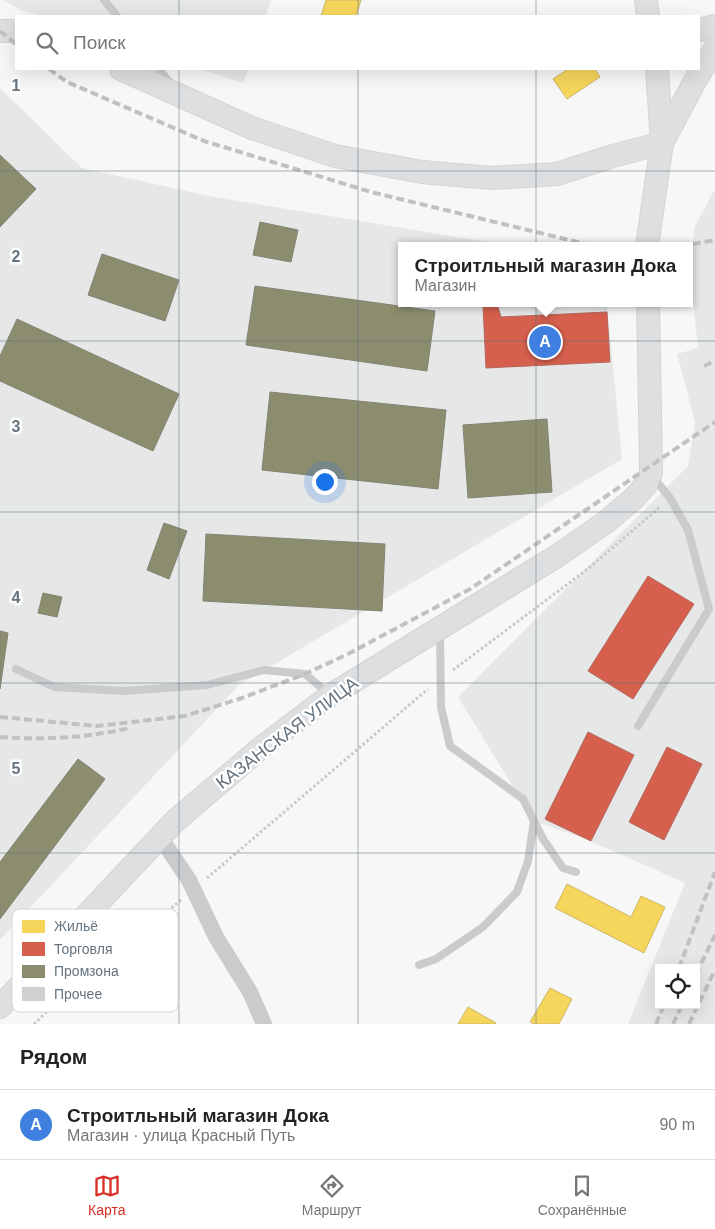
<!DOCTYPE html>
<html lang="ru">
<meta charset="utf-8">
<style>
:root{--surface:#fff;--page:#f6f6f6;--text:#222;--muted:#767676;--line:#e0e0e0;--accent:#d93025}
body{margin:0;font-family:Helvetica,sans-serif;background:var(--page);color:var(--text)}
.controls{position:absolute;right:15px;bottom:15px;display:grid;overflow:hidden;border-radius:0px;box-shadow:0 5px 20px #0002}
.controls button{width:45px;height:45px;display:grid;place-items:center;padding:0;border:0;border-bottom:1px solid var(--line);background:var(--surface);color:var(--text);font:25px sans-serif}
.you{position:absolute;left:324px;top:481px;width:18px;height:18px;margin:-12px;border:4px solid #fff;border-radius:50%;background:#1a73e8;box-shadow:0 0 0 8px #1a73e833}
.badge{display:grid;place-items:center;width:32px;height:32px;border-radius:50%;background:var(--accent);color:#fff;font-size:16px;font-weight:700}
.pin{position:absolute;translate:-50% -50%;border:2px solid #fff;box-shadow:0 1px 5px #0006}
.popup{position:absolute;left:398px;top:242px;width:295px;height:65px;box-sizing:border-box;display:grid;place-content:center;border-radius:0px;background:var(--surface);filter:drop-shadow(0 1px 4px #0005);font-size:16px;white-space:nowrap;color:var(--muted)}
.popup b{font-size:19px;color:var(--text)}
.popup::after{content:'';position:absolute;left:50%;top:100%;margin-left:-10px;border:10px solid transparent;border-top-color:var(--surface)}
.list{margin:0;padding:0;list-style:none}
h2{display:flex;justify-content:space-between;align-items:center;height:65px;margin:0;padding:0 20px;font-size:21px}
h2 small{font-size:16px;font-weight:400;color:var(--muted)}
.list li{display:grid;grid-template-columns:32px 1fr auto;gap:15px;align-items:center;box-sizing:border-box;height:70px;padding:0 20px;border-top:1px solid var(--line)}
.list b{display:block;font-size:19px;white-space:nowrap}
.list p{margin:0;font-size:16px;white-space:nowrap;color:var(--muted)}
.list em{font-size:16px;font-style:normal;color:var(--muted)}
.icon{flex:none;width:28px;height:28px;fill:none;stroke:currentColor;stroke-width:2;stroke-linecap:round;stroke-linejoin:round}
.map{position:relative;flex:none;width:715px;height:1024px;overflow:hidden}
.search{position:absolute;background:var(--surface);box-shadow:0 5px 20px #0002;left:15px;right:15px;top:15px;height:55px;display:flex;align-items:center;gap:12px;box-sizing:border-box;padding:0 18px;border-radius:0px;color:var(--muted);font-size:19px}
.sheet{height:135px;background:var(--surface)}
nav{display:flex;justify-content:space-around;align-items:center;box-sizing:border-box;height:70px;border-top:1px solid var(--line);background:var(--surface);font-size:14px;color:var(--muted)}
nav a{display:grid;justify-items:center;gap:2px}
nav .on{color:var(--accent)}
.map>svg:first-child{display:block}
</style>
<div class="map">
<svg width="715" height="1024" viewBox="0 0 715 1024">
<rect width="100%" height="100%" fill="#f7f7f7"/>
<!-- built -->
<g fill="#e6e7e7" fill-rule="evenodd">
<polygon points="3,0 271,0 266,16 40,16 23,11"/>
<polygon points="200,69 248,69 243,83"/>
<polygon points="0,88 82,168 209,196 511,246 401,246 401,303 607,303 622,459 239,685 0,940"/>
<path d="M 715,189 L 715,1024 L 628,1024 L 685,883 L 588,840 L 534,821 L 458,697 L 688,466 L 695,422 L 677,354 L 698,348 L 689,263 L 695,226 ZM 659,968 L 696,968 L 696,1005 L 659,1005 Z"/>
</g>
<!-- homes -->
<g fill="#f6d55c" stroke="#cab866">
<polygon points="326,0 361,0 356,16 321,16"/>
<polygon points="568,69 595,69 600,77 567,99 553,79"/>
<polygon points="567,884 631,917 641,896 665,907 644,953 555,908"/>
<polygon points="550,988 572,999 559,1024 534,1024 530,1022"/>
<polygon points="468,1007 496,1023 495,1024 458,1024"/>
</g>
<!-- shops -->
<g fill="#d6604d" stroke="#b4665c">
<polygon points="497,304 501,317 607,312 610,362 486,368 483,305"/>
<polygon points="648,576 694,604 633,699 588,671"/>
<polygon points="588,732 634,755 591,841 545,819"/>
<polygon points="667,747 702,764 664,840 629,822"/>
</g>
<!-- industry -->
<g fill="#8c8c6e" stroke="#808573">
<polygon points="0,155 36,189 0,227"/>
<polygon points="260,222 298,230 291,262 253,255"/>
<polygon points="102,254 179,280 165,321 88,295"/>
<polygon points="255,286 435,311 427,371 246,345"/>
<polygon points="17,319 179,394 153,451 0,381 0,356"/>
<polygon points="270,392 446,410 438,489 262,470"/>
<polygon points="547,419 552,492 468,498 463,425"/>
<polygon points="164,523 187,531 169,579 147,570"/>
<polygon points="206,534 385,544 382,611 203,601"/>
<polygon points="43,593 62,597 57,617 38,613"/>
<polygon points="0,631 8,633 0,689"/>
<polygon points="78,759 105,779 0,919 0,862"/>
</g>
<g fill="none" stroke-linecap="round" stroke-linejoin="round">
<!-- secondary casing -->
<g stroke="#d3d4d5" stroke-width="24">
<g id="secondary">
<polyline points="646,0 648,16"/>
<polyline points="699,30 715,26"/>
<polyline points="0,31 16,31"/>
<polyline points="121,69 252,128 335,156 422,172 492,178 557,174 613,156 662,143 657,69"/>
<polyline points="647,246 662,143 696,79 715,49"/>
<polyline points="0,1007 175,821 262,747 331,695 557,556 606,522 632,500 646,485 651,473 651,466 648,303"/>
</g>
</g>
<!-- path -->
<g stroke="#c7c9ca" stroke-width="3" stroke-dasharray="2.5 2.5" stroke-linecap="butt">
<polyline points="453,670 589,568 660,507"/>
<polyline points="207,878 428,689"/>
<polyline points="34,1024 57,1002 181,900"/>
</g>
<!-- lane -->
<g stroke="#cacbcc" stroke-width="8">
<polyline points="104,0 117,16"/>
<polyline points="159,69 170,83"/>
<polyline points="440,632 441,707 450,746 523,799 543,839 563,868 576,872"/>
<polyline points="16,669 54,687 124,691 207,685 264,670 305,674 329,694"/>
<polyline points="638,726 709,609 688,530 670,498 653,477"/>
<polyline points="419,965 436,959 483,927 517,892 528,861 534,821"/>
</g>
<!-- street -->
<polyline stroke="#cacbcc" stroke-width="16" points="160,837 189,880 216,937 250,992 264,1024"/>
<!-- secondary -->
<use href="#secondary" stroke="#dedfe0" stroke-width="22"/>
<!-- rail -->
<g stroke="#c0c1c3" stroke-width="4" stroke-dasharray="8 4" stroke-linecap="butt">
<polyline points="0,31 16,44"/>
<polyline points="49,69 67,82 204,141 371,192 594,246"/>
<polyline points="681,246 715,240"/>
<polyline points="704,366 715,361"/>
<polyline points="0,717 97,726 185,716 242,698 305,674 348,654 470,589 715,422"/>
<path d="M 0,737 C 43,740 87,738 129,728"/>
<polyline points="679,968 715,872"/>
<polyline points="696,974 715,935"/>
<polyline points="656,1024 664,1005"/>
<polyline points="673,1024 682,1005"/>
<polyline points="689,1024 715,970"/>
</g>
</g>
<!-- grid -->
<path fill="none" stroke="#65747f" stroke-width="1" stroke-opacity="0.55" d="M 179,0 L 179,16M 358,0 L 358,16M 536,0 L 536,16M 179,69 L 179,1024M 358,69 L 358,1024M 536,69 L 536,1024M 0,171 L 715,171M 0,341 L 715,341M 0,512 L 715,512M 0,683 L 715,683M 0,853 L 715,853"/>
<g text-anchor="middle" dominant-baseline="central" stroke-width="5" stroke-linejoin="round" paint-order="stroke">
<!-- street labels -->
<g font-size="18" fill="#65747f" stroke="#fff">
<text transform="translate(287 733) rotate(-37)">КАЗАНСКАЯ УЛИЦА</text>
</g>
</g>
<!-- legend -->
<rect x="12" y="909" width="166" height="103" rx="8" fill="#fff" stroke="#d1d5d9" stroke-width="1"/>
<rect x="22" y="920" width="23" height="13" fill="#f6d55c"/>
<rect x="22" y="942" width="23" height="14" fill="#d6604d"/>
<rect x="22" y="965" width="23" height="13" fill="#8c8c6e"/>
<rect x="22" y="987" width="23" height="14" fill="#ced0d1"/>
<g font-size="14" fill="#65747f">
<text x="54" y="931">Жильё</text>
<text x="54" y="954">Торговля</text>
<text x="54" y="976">Промзона</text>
<text x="54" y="999">Прочее</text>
</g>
<g font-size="16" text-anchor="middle" font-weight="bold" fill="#65747f" stroke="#fff" stroke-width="5" stroke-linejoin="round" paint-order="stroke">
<text x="16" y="91">1</text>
<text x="16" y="262">2</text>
<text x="16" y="432">3</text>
<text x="16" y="603">4</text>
<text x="16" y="774">5</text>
</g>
</svg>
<div class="controls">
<button><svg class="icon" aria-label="locate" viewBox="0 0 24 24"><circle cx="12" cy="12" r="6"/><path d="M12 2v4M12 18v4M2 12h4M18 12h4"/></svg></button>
</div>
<div class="you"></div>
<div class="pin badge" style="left:545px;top:342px;background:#3f7fe0">A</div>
<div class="popup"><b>Строитльный магазин Дока</b>Магазин</div>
<div class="search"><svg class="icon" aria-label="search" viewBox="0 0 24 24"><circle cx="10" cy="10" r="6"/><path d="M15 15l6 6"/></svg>Поиск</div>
</div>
<section class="sheet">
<h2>Рядом<small></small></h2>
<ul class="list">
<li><span class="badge" style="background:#3f7fe0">A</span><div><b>Строитльный магазин Дока</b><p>Магазин · улица Красный Путь</p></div><em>90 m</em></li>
</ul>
</section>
<nav>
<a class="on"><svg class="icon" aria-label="map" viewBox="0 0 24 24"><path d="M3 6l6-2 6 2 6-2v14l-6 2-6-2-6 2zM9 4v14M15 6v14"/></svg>Карта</a>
<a><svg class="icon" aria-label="directions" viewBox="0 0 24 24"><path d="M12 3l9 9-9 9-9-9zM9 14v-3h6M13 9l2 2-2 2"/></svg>Маршрут</a>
<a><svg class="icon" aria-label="saved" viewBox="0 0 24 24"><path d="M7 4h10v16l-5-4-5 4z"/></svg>Сохранённые</a>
</nav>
